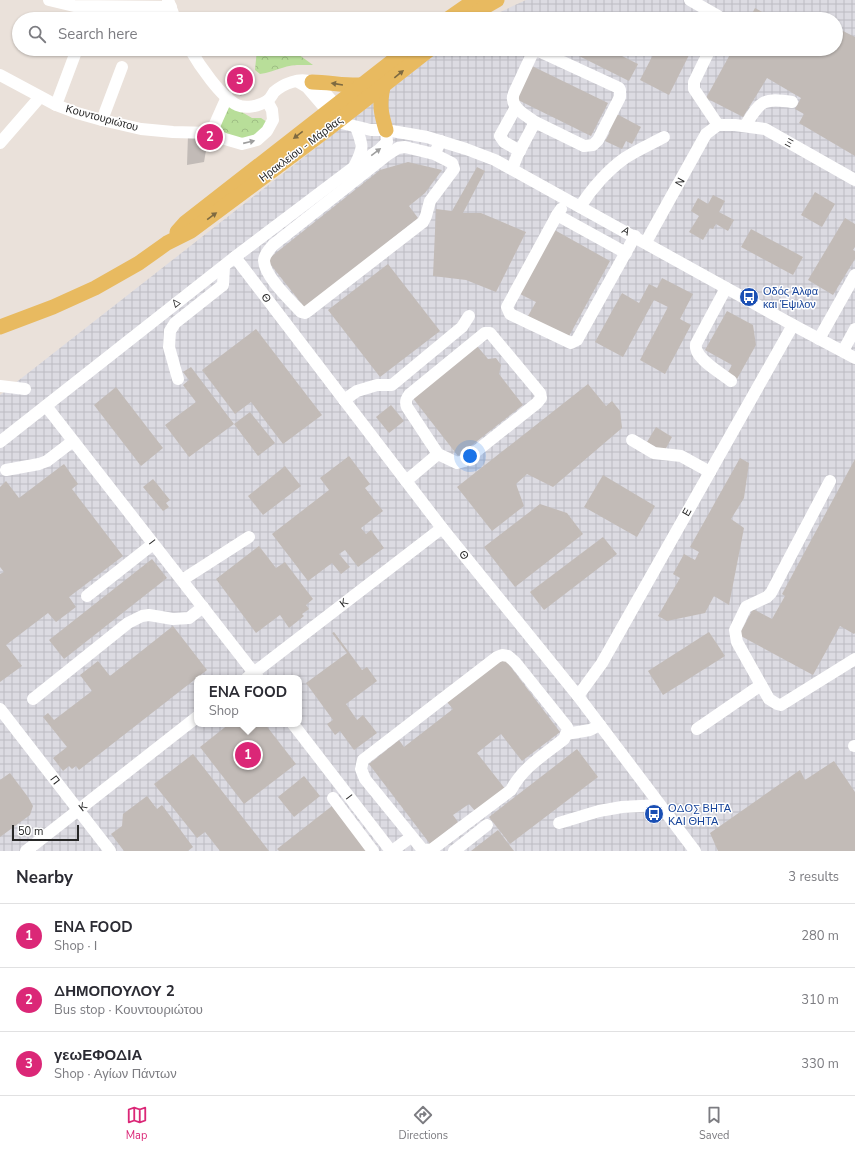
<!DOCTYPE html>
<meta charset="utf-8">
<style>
:root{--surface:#fff;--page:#f7f7f7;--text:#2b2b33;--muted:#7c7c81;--line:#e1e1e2;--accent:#db2777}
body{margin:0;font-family:"Nunito Sans",sans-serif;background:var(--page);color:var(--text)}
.scale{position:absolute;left:12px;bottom:10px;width:67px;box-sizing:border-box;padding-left:4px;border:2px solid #282828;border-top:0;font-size:11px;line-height:14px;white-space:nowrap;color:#282828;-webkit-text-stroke:3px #fff;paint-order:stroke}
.you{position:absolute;left:470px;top:456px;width:14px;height:14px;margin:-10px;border:3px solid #fff;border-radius:50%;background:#1a73e8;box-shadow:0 0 0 6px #1a73e833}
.badge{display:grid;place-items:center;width:26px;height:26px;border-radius:50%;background:var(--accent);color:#fff;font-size:13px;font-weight:700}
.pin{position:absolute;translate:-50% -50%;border:2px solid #fff;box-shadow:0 1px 4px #0006}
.popup{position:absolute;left:194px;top:675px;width:108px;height:52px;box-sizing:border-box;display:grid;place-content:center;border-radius:8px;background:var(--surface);filter:drop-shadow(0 1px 3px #0005);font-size:13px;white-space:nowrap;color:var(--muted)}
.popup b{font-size:15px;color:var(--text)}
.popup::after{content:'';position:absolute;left:50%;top:100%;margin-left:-8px;border:8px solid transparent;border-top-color:var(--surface)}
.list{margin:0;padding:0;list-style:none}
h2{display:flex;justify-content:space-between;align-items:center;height:52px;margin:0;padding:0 16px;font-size:17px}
h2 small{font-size:13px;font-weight:400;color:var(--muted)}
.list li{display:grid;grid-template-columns:26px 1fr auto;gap:12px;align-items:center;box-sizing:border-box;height:64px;padding:0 16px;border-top:1px solid var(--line)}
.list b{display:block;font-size:15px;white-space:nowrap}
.list p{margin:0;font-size:13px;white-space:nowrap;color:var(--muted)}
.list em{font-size:13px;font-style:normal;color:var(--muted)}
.icon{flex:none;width:22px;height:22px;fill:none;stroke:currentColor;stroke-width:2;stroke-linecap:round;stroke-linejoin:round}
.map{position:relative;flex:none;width:855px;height:851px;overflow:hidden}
.search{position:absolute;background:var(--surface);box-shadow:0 1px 3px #0004;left:12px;right:12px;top:12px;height:44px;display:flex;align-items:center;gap:10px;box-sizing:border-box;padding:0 14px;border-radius:22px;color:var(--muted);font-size:15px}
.sheet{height:244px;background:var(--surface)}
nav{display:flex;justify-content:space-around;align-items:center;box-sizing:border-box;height:56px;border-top:1px solid var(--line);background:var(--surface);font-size:11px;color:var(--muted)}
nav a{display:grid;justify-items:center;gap:2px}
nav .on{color:var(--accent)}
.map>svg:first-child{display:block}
</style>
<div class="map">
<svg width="855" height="851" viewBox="0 0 855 851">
<defs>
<pattern id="industrial-grid" width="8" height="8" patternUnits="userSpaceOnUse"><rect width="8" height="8" fill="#dcdbe2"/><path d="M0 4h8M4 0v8" fill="none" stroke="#bdbcc2"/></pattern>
<pattern id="forest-crowns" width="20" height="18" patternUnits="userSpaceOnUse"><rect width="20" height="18" fill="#b8de99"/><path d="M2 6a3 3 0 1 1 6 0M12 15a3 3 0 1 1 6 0" fill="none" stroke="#9ebe84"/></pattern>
</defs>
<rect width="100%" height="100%" fill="#eae1da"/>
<!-- industrial -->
<path fill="url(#industrial-grid)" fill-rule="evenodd" d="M 526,0 L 855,0 L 855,851 L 0,851 L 0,395 L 442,49 L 836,49 L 836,19 L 485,19 ZM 197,678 L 299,678 L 299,724 L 197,724 Z"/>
<!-- forest -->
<g fill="url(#forest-crowns)">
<path d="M 257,49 L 291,49 L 313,65 C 303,65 291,64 282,68 C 274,70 268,73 260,74 L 255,70 Z"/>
<polygon points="228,104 252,118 261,118 267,122 261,138 237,142 218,133"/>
</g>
<!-- building -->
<g fill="#c2bbb7">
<polygon points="755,8 775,19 749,19"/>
<polygon points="841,30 855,37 855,156 799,123 804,114 795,109 801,98 767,78 743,117 706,98 733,49 836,49 836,36 838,37"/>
<polygon points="565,49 608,49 638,64 629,81"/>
<polygon points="656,49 692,49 669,95 640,80"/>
<polygon points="532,66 608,103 591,136 516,99"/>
<polygon points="242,69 252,76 241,96 226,84"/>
<polygon points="615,113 641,127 632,144 626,141 622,149 605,141 610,132 606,130"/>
<polygon points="188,135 208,139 204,162 187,165"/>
<polygon points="408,162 442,170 425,193 409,206 418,218 305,308 267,260 380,170"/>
<polygon points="477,167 485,171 463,213 481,213 526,232 496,292 466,280 433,276 436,209 452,211"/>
<polygon points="815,192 835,204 822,227 801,215"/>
<polygon points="713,195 725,201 719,212 734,220 728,231 716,224 713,229 710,228 703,240 689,232 699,216 691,211 698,198 708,204"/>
<polygon points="845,218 855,224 855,247 853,250 855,251 855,259 833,295 808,280"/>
<polygon points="551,228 610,261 568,338 528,316 536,302 516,292"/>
<polygon points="751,229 803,257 793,275 741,247"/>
<polygon points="388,264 440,331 380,377 328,310"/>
<polygon points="662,278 693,294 680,319 691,325 665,374 640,360 668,307 654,300 623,357 595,342 622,293 639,303 649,284 657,288"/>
<polygon points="727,311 753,325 756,345 737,379 727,374 732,365 705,350"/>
<polygon points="256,329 322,415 283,444 251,402 235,414 202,370"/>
<polygon points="477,346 488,359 496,358 501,365 499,374 523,405 458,456 412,397"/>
<polygon points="191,367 234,424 250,412 275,443 258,456 234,424 189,457 165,425 196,402 183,385 189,380 183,372"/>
<polygon points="588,384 606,406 612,401 620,411 622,428 553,487 527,474 516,484 524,506 492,531 457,487"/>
<polygon points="116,387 163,448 141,466 94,405"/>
<polygon points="391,405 404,421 389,433 376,417"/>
<polygon points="656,427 672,437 664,452 647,442"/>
<polygon points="349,456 370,484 365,488 383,511 361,528 366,534 371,530 384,548 358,567 345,550 339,554 350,567 341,574 332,563 308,581 272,534 329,490 320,478"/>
<polygon points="740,458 749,463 744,498 731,519 744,528 729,605 714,596 705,613 667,621 658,616 680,578 673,574 684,554 695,560 699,552 690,547"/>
<polygon points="855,459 855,633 854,634 840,626 813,675 739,635 753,609 772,619 785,596 782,594"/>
<polygon points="64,464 78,484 72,489 123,556 69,597 76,607 56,622 48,613 6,645 22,666 0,682 0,574 4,572 0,567 0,487 6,481 19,498"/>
<polygon points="285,466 301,486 263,515 248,496"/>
<polygon points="603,475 655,506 637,537 584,507"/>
<polygon points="153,479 170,500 166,503 169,507 163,511 143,487"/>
<polygon points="540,504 567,513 583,534 515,587 484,547"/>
<polygon points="603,537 617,554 544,610 530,592"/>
<polygon points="259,546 276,568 285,562 313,599 306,605 309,609 302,614 304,616 289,628 280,615 256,633 216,579"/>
<polygon points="152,559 167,578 64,659 49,640"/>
<polygon points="173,626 207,670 79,770 76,766 72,769 69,766 63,771 53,758 67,747 43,717 48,713 54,720 92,691 80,675 98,661 110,676"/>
<polygon points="334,632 362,670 367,667 377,681 346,704 357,720 363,715 377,733 354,750 340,731 335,735 327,724 333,720 306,683 347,653 332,633"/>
<polygon points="709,632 725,656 663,695 648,671"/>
<polygon points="504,658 560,732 522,761 501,734 477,753 506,790 476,812 469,804 453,815 458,822 430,844 369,764 399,740 404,747 453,709 447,702"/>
<polygon points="229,724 265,724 296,764 244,804 200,747"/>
<polygon points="577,749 598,777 510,844 489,817"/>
<polygon points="193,754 269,851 220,851 205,832 197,838 154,784"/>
<polygon points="834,761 855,792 855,851 718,851 710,833 800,770 805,780"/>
<polygon points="10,773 28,797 33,806 30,815 0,837 0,780"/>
<polygon points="304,776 320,796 294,817 278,797"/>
<polygon points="147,796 157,809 162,805 193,847 188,851 124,851 111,834 122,826 123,814"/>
<polygon points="332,806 367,851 279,851 277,849"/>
<polygon points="498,830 514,851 471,851"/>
</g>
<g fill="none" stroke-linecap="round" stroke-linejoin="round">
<!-- minor -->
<g stroke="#fff" stroke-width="12">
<polyline points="49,0 74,6 171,7"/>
<polyline points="168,0 175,19"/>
<polyline points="690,0 718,16 721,19"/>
<path d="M 190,49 C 199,65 221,97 237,105 C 246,109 259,106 267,101 C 270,99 272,95 274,92 C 283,84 300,77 311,82 C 323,87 332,103 342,112"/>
<polyline points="710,49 694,82 694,89 718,125"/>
<polyline points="0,75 56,105 77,113 102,120 141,129 173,132 211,133 225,139 242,144 257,140 267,131 273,120 272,110 267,101"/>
<polyline points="297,81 307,87 337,122 371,130 386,130 427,137 466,149 495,160 793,325 855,358"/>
<polyline points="56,105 77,49"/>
<polyline points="516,107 500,136 504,142 520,151"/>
<polyline points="102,120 122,67"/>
<polyline points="718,125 735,125 765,129 855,180"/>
<path d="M 745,126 C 760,102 762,97 792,102"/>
<polyline points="211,133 227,97"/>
<polyline points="0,143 40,97"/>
<path d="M 434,154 L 452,163 L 454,169 L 430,201 L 426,216 L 423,222 L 308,311 L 305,313 L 301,312 C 291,301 265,277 264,261 C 264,255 269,250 273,245 L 387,155 L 398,148 L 405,147 L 434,154 L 441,141"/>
<path d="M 355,165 C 364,147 363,146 356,127"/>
<path d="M 512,169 L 517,156 L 535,122 C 526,115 508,107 514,93 L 533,52 L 538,51 L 541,52 L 619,88 L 620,90 L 620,97 L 598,140 L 593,145 L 584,146 L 535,122"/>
<path d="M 580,207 C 591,189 608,170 625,158 C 637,150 651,144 664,137"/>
<polyline points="561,209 557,215 626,253"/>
<polyline points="557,215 507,307 510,314 571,343 577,340 635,236"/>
<polyline points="646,242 706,134 718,125"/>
<polyline points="235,257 442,528 578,696 695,851"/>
<path d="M 726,288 L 696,344 C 693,358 721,373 731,381"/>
<polyline points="819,339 855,275"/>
<polyline points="843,351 855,329"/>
<polyline points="178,379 169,347 170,331 175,323 223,285 224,266"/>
<polyline points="0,386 25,389"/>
<polyline points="344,400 357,391 377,385 392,385 462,327 469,316"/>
<polyline points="46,406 258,678"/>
<polyline points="632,440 654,453 681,456 710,472"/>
<polyline points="0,442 235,257 354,167 379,150 387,142 386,130"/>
<polyline points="6,470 39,464 47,461 73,441"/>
<path d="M 406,481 L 438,454 L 407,407 C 405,402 406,399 409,395 L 485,333 L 490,333 L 540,393 L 541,398 L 537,403 L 464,461 L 457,463 L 438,454"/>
<polyline points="830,481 771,593 767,597 746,607 735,630 737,642 769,699 777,704 781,705 855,659"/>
<polyline points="182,580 249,537"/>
<polyline points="87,596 153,544"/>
<path d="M 502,655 L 508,656 L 515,662 L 567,727 L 568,730 L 564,739 C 544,755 523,767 511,790 L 431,850 L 422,849 L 365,779 L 361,769 L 363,760 L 497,657 Z"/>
<polyline points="247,678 442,528"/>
<polyline points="578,696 602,663 793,325"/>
<polyline points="33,699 128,623 142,616 149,615 173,619 189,618 203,607"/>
<polyline points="0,709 110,851"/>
<polyline points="293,724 391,851"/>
<polyline points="697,729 761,685"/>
<polyline points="566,734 590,730 600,725"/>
<polyline points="854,746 855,746"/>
<polyline points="333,798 373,851"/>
<polyline points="559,823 599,811 622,807 659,805"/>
<polyline points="26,851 197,717"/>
<polyline points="392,851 411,837"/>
<polyline points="454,851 487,825"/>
</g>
<!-- major -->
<g stroke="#e8ba60" stroke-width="15">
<polyline points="448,19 475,0"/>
<polyline points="468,19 483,8 497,0"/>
<path d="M 312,82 C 329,82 345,86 362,85"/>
<path d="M 383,87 C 379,105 381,113 386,130"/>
<polyline points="177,232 185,223 408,49"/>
<polyline points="0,327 53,307 95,288 139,263 167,243 191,231 324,132 430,49"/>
</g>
</g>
<!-- one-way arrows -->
<defs><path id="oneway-solid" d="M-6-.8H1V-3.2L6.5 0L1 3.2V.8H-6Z"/></defs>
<g fill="#7e6a41">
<use href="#oneway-solid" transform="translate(399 74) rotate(-39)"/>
<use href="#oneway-solid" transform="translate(337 84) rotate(-171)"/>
<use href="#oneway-solid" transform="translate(298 135) rotate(142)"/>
<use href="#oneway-solid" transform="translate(212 216) rotate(-36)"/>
</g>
<g fill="#9e9e9e">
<use href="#oneway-solid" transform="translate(249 142) rotate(-13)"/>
<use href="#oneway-solid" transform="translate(376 152) rotate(-37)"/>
</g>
<!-- icons -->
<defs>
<g id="bus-disc" transform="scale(1)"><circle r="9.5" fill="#1a4fb4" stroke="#fff"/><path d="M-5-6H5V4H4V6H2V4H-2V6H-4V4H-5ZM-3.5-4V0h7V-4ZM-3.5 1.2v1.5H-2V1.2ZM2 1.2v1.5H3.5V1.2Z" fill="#fff"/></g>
</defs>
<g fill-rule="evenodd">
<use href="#bus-disc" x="749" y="297"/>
<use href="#bus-disc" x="654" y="814"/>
</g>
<g text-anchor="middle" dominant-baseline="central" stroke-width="3" stroke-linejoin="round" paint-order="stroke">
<!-- street labels -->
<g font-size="11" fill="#282828" stroke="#fff">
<text transform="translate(102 118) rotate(15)">Κουντουριώτου</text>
<text transform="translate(789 143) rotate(29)">Ξ</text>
<text transform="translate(301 149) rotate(-37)">Ηρακλείου - Μάρθας</text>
<text transform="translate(680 182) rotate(-61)">Ν</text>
<text transform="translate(626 231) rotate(29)">Α</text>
<text transform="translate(266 298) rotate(53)">Θ</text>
<text transform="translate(176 303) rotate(-38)">Δ</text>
<text transform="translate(687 512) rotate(-61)">Ε</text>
<text transform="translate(152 542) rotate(52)">Ι</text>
<text transform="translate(464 555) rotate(51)">Θ</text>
<text transform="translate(344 603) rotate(-38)">Κ</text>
<text transform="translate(55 780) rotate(53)">Π</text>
<text transform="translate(349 797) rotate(52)">Ι</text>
<text transform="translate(83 807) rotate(-38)">Κ</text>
</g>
<!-- transit labels -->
<g font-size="11" fill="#164399" stroke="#fff" text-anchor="start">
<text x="763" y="291">Οδός Άλφα<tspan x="763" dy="13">και Έψιλον</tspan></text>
<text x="668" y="808">ΟΔΟΣ ΒΗΤΑ<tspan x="668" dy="13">ΚΑΙ ΘΗΤΑ</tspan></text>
</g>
</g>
</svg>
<div class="scale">50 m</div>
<div class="you"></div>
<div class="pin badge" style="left:248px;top:755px">1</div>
<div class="popup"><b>ENA FOOD</b>Shop</div>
<div class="pin badge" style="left:210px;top:137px">2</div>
<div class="pin badge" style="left:240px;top:80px">3</div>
<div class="search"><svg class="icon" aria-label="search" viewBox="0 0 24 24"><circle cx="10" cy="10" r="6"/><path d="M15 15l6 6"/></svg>Search here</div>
</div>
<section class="sheet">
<h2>Nearby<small>3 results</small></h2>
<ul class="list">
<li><span class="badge">1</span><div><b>ENA FOOD</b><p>Shop · Ι</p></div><em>280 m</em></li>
<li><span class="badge">2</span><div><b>ΔΗΜΟΠΟΥΛΟΥ 2</b><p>Bus stop · Κουντουριώτου</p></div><em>310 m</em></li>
<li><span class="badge">3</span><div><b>γεωΕΦΟΔΙΑ</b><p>Shop · Αγίων Πάντων</p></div><em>330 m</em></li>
</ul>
</section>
<nav>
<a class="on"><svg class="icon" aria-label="map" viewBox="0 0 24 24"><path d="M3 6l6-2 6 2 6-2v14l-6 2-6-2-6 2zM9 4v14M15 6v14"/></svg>Map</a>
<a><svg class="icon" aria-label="directions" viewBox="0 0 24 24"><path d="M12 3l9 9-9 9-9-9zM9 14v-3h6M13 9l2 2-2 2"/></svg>Directions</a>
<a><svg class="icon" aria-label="saved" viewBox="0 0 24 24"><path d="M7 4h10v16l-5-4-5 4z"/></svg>Saved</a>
</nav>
